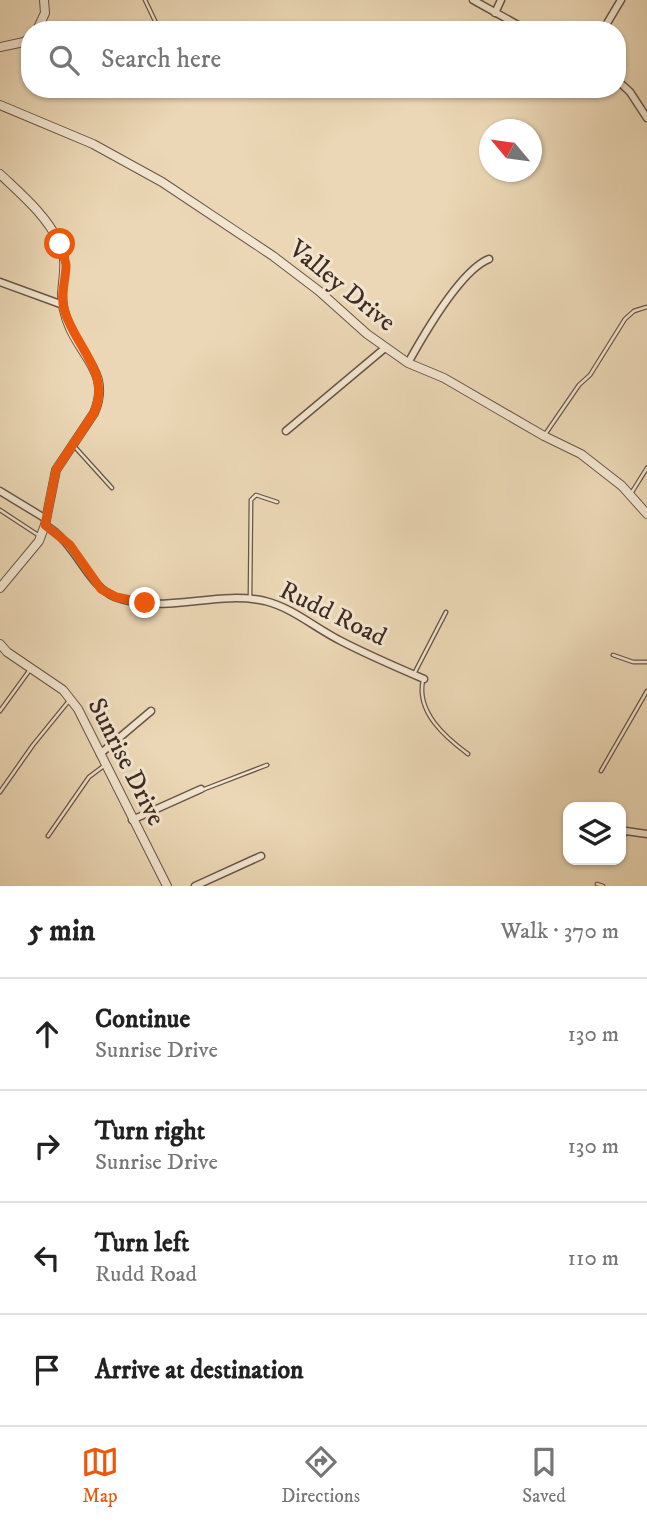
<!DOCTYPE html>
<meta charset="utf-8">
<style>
:root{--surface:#fff;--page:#f2f2f2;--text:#222;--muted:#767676;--line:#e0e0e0;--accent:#ea580c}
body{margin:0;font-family:"IM FELL DW Pica",serif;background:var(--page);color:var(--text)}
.controls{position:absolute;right:21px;bottom:21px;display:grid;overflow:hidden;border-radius:14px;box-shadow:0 2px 5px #0004}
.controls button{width:63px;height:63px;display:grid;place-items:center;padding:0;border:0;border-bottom:2px solid var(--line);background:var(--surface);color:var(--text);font:35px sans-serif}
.compass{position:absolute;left:479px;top:119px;width:63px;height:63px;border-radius:50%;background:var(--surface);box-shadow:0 2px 5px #0004;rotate:299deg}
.stop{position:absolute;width:21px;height:21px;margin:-16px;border:5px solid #ea580c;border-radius:50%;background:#fff}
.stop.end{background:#ea580c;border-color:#fff;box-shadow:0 2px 7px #0008}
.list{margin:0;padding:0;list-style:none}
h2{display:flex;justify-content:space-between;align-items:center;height:91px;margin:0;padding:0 28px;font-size:30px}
h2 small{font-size:23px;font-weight:400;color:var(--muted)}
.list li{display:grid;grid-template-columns:46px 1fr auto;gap:21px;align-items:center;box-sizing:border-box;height:112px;padding:0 28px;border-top:2px solid var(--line)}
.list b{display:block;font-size:26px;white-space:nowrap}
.list p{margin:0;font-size:23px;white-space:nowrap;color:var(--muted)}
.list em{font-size:23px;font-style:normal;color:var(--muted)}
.icon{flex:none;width:38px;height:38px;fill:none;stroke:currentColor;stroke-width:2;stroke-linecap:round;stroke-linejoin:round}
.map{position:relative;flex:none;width:647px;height:886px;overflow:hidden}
.search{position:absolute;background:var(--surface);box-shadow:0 2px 5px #0004;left:21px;right:21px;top:21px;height:77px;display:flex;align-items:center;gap:18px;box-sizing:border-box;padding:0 24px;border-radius:28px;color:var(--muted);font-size:26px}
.sheet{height:539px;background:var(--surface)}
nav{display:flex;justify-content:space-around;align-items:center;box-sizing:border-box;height:98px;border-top:2px solid var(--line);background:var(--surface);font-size:19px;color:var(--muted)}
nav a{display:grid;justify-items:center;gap:4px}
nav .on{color:var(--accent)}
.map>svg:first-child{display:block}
</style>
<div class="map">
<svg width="647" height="886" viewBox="0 0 647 886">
<rect width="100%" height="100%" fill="#ebd7b5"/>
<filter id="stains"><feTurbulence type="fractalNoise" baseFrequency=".00286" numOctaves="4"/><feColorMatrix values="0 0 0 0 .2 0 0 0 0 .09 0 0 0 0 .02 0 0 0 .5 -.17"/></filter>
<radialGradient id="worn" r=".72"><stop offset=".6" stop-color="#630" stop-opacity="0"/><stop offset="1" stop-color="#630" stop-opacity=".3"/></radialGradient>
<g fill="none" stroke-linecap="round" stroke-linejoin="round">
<!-- service casing -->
<g stroke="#695648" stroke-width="5">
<g id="service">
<polyline points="145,0 156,23 166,30"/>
<polyline points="546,433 579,385 590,375 625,319 634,311 647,307"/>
<polyline points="74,446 112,488"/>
<polyline points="632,492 647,468"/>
<polyline points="0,510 38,535"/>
<polyline points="250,599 251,500 256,495 277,502"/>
<polyline points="613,655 633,662 647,662"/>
<polyline points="414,674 446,612"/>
<path d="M 423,680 C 416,712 445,737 468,754"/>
<polyline points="0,711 29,671"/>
<polyline points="601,771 647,691"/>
<polyline points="202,790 267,765"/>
<polyline points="0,792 33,745 68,702"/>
<polyline points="48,836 89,777 105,765"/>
<polyline points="597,884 603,886"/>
</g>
</g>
<!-- minor casing -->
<g stroke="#695648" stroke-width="9">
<g id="minor">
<polyline points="473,0 518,25 535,30"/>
<polyline points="495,13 501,0"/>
<polyline points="603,30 621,0"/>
<polyline points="617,80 630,92 647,118"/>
<polyline points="0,282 63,305"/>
<path d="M 408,363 C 423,336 461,270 489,259"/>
<polyline points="286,431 385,348"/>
<polyline points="0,491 46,519"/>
<path d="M 45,525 C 76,542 87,586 115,597 C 163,615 216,590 265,601 C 293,608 315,628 341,641 C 368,655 396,667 424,679"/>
<polyline points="100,754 151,711"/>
<polyline points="132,820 201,789"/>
<polyline points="621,835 626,831 647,834"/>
<polyline points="195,886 261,856"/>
</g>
</g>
<!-- tertiary casing -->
<g stroke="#695648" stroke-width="10">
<g id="tertiary">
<polyline points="37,30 45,13 44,0"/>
<polyline points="0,47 24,42 30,38"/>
<polyline points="0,105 93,144 162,182 273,256 319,291 367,334 408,363 444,378 544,436 581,454 622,486 647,514"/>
<path d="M 0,174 C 22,195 45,214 59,242 C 68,260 63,276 62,294 C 62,305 65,316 69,326 C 82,358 111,374 94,413 L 56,470 L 45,525 L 39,541 L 0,588"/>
<polyline points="0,644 7,652 63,690 78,709 167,886"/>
</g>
</g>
<!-- service -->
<use href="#service" stroke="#f2e5cf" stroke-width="2.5"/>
<!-- minor -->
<use href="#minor" stroke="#f2e5cf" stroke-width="6"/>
<!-- tertiary -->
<use href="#tertiary" stroke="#f2e5cf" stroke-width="8"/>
</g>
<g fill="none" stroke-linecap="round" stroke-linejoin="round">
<!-- route -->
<path stroke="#ea580c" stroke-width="9" d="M 60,244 C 62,251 65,259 66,265 C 66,280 60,294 64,309 C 74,346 112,372 94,413 L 56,470 L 45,525 L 70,545 L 101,589 L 116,597 L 145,603"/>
</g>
<g text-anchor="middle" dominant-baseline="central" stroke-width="6" stroke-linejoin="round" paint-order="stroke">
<!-- street labels -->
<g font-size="26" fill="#3e2b23" stroke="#f2e5cf">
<text transform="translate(342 286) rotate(39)">Valley Drive</text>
<text transform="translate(333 614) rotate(26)">Rudd Road</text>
<text transform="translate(126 762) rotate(63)">Sunrise Drive</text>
</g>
</g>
<rect width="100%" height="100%" filter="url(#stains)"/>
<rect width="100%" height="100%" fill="url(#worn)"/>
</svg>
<div class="controls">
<button><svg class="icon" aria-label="layers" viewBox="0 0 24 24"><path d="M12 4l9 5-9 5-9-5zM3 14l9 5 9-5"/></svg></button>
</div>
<svg class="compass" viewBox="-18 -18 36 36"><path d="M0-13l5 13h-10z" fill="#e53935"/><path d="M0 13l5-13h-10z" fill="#767676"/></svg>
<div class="stop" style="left:60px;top:244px"></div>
<div class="stop end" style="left:145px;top:603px"></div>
<div class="search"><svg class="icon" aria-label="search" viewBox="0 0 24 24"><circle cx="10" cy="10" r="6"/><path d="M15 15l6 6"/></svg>Search here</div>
</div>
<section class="sheet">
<h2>5 min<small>Walk · 370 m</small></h2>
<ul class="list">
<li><svg class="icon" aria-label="ahead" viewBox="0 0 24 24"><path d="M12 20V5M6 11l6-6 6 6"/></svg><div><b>Continue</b><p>Sunrise Drive</p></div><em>130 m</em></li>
<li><svg class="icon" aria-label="right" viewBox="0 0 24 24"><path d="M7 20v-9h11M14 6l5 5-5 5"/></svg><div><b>Turn right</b><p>Sunrise Drive</p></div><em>130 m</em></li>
<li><svg class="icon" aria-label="left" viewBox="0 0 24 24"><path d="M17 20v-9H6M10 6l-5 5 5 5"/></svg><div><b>Turn left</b><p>Rudd Road</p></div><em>110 m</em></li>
<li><svg class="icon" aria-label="arrive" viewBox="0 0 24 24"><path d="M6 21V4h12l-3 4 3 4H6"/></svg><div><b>Arrive at destination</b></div></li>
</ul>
</section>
<nav>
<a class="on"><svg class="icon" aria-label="map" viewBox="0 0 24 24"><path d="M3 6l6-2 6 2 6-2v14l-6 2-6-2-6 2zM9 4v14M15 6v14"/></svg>Map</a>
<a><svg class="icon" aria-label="directions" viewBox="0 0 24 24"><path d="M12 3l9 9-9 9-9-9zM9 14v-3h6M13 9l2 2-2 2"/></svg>Directions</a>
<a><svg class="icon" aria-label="saved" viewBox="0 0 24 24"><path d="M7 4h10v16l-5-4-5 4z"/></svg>Saved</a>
</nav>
